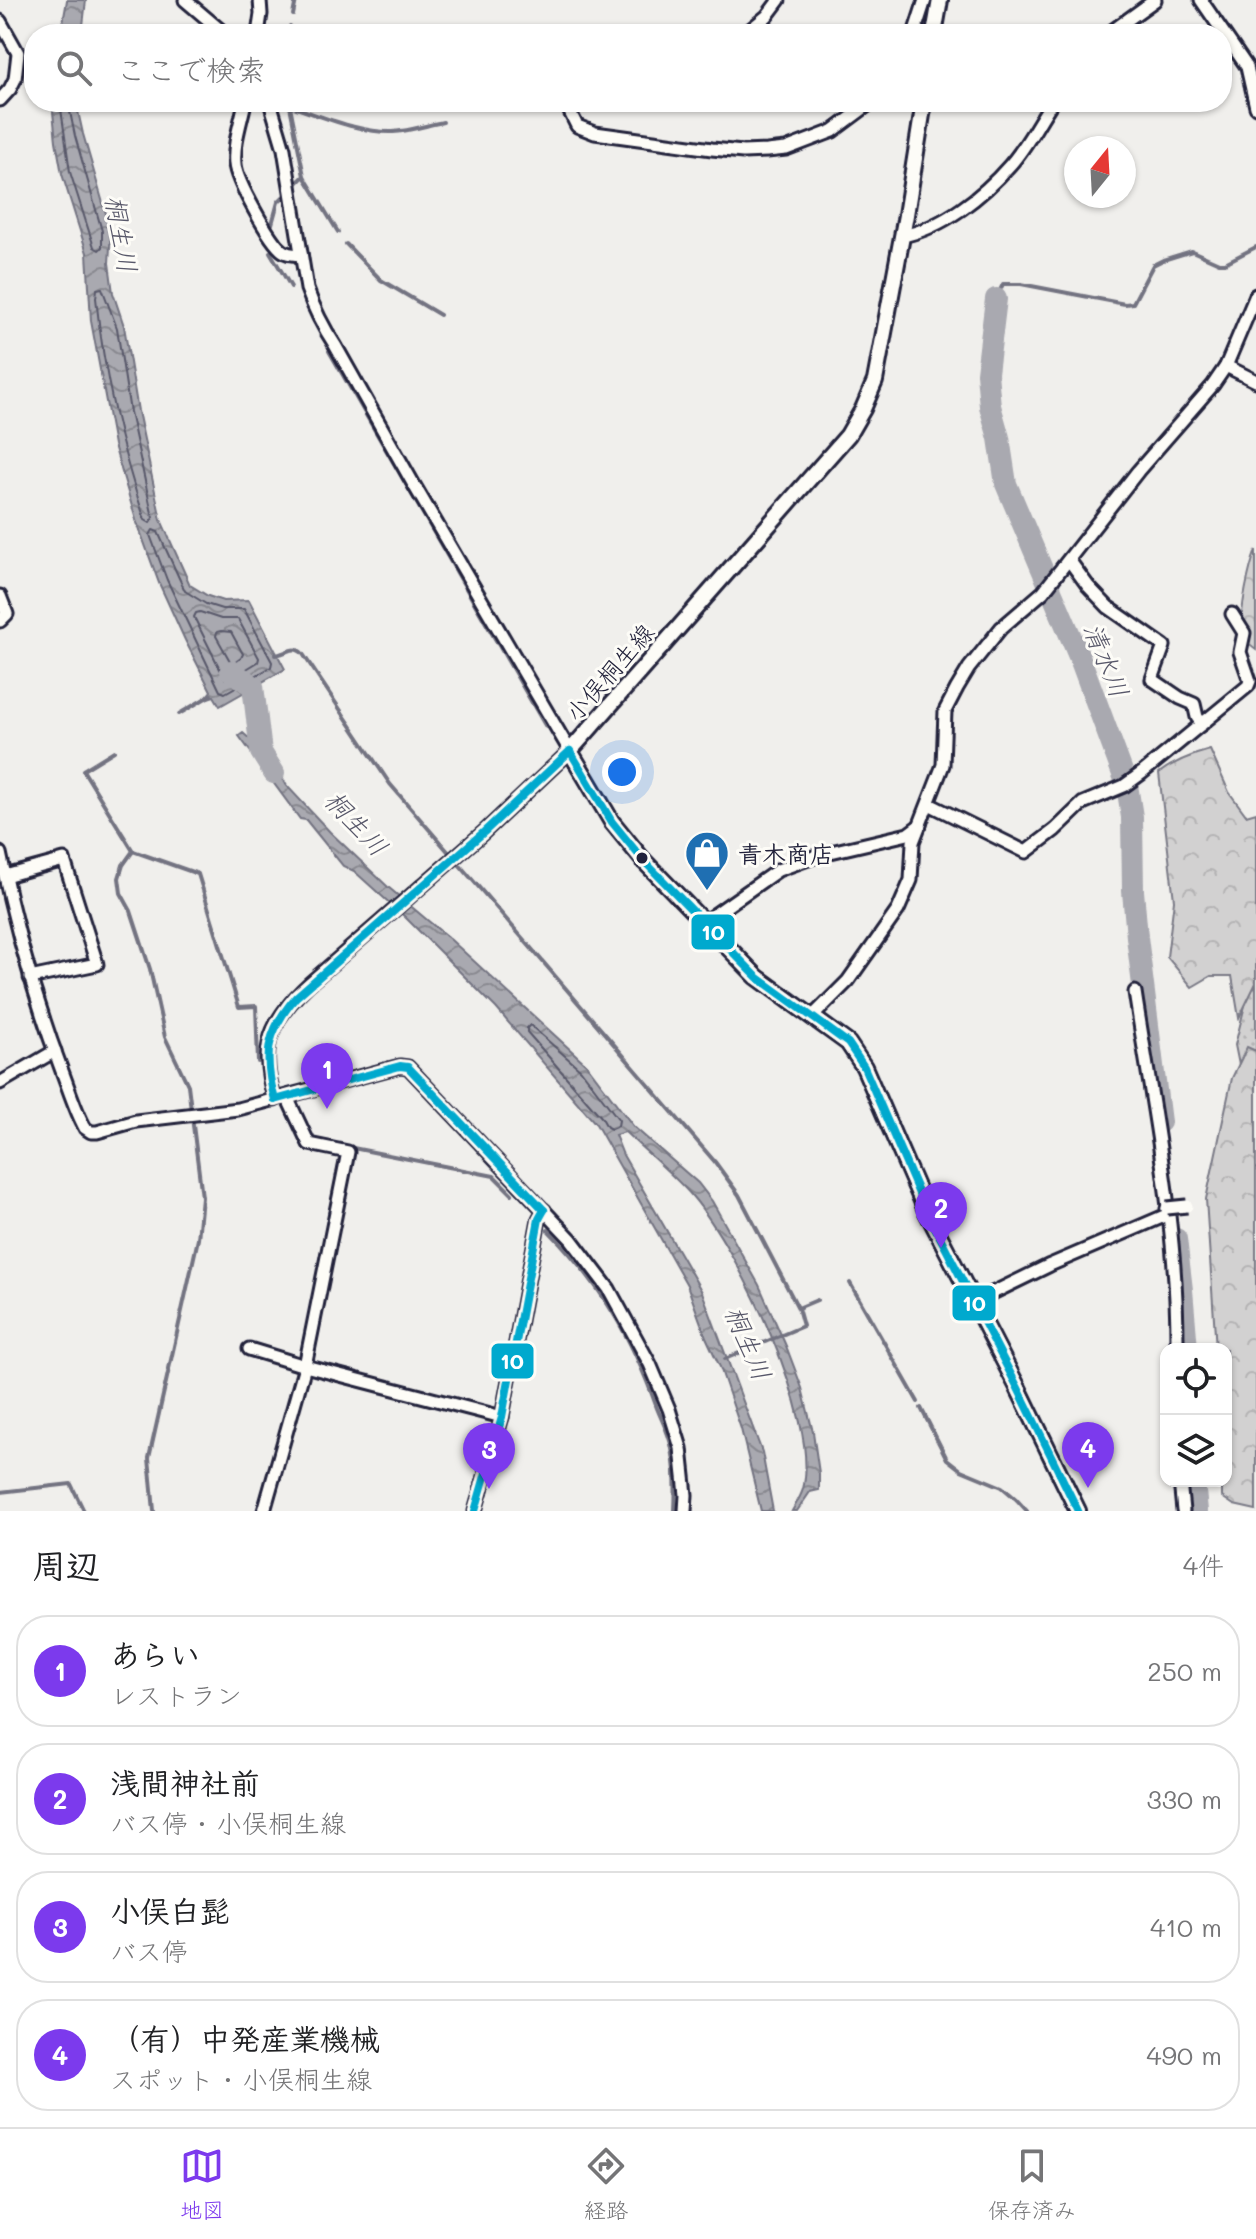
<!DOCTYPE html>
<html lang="ja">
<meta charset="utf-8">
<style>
:root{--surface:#fff;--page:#f6f6f6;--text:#202124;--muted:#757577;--line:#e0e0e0;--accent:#7c3aed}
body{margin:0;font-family:Mali,"Klee One",sans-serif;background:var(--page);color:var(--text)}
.controls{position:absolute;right:24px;bottom:24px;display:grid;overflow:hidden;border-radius:16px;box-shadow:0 2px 6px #0004}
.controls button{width:72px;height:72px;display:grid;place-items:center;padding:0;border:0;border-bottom:2px solid var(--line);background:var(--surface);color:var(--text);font:40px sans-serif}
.compass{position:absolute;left:1064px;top:136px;width:72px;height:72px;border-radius:50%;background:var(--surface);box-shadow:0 2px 6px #0004;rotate:18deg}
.you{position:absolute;left:622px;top:772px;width:28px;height:28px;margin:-20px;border:6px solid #fff;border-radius:50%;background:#1a73e8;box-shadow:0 0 0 12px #1a73e833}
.badge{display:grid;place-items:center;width:52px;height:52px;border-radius:50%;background:var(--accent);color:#fff;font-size:26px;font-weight:700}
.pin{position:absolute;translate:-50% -66px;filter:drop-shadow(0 2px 4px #0008)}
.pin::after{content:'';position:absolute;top:42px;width:28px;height:24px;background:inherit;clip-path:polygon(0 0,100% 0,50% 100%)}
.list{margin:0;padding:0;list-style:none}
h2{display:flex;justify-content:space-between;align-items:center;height:104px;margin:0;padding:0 32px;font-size:34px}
h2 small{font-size:26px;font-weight:400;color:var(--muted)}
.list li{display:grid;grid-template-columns:52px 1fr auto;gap:24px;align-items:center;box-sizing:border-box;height:112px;margin:0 16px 16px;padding:0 16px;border:2px solid var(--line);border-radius:32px}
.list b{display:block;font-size:30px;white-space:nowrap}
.list p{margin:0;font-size:26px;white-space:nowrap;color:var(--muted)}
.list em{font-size:26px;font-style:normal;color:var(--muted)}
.icon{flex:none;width:44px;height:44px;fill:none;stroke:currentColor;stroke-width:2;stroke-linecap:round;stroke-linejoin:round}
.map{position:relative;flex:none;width:1256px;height:1511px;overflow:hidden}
.search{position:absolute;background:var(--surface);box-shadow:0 2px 6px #0004;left:24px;right:24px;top:24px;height:88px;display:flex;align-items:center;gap:20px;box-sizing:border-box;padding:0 28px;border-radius:32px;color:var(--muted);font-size:30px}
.sheet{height:616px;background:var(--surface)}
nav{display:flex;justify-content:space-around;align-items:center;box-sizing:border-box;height:112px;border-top:2px solid var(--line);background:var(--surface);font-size:22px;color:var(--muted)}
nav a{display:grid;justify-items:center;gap:4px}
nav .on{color:var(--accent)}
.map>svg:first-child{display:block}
</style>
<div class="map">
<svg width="1256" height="1511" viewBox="0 0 1256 1511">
<defs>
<pattern id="grass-dots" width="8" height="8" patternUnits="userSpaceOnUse" patternTransform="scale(2)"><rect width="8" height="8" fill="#d2d1d1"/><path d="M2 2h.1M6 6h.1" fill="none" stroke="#b4b3b4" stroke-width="1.8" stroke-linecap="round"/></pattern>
<pattern id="forest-crowns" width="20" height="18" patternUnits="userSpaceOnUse" patternTransform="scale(2)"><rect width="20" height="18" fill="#d2d1d1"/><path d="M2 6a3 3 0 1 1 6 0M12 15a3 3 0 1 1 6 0" fill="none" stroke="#b4b3b4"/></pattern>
<pattern id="water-waves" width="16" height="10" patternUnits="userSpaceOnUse" patternTransform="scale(2)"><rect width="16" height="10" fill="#a9a9b0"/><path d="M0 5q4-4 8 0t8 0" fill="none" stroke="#898990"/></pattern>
</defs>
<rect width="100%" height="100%" fill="#f0efec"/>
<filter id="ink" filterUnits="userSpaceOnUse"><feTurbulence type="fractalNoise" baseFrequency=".0125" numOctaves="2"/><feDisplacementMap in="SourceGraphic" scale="16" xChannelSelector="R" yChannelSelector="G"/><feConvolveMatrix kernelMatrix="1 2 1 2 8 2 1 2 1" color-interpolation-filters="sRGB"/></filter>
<g filter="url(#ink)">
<!-- grass -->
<polygon fill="url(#grass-dots)" stroke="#7a7a86" stroke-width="2" points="1256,962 1256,1150 1235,1045"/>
<!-- forest -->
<g fill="url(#forest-crowns)" stroke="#7a7a86" stroke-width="2">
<path d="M 1256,550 L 1256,650 C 1248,645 1243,638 1242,629 C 1240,610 1249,568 1256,550 Z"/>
<path d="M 1210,750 L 1229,792 L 1246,815 L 1256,812 L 1256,983 L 1239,1018 L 1232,976 L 1211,976 L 1192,987 L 1167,957 L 1174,900 L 1159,773 C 1175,761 1191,755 1210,750 Z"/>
<polygon points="1247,1047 1256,1051 1256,1510 1234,1505 1222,1497 1222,1481 1226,1481 1226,1349 1216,1349 1206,1199 1232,1078"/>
</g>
<!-- water -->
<g fill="url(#water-waves)" stroke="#737381" stroke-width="2">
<polygon points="67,0 86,0 82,34 61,34"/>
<polygon points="52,102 76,102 83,134 111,231 109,263 113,293 124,326 138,411 161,520 190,585 208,596 223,601 249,600 285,669 220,706 214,696 208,698 207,696 211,691 185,640 159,583 136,520 114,445 91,321 87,253 62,174 56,141"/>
<path d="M 243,733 L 270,757 L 287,786 L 330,832 L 388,887 L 451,940 L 587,1065 L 634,1127 L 698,1183 L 712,1201 L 759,1285 L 786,1346 L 802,1388 L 813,1432 L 819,1473 L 819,1490 L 810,1492 L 797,1511 L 792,1511 C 796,1504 801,1496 803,1489 C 821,1419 738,1250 692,1196 C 674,1175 646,1152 625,1132 L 615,1135 L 623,1155 L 702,1292 L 762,1452 L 773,1511 L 761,1511 L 741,1429 L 720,1367 L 706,1337 L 687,1285 L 596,1124 L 496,1008 L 405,917 L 354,871 L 343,866 L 306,820 L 300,819 L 239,736 Z"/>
</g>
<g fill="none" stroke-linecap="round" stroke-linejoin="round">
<!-- shore -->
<g stroke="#58586a" stroke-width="2">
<polyline points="60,102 70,172 94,247 99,250 102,247 102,231 75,136 68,102"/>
<path d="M 102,288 L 117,328 L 130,412 L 153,518 L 150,523 L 145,520 C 121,449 104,374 96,298 L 97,289 Z"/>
<polygon points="153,530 158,532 185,591 206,604 222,609 244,609 272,662 271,667 225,693 220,691 167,580 150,535"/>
<polygon points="200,612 221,619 238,619 259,658 258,662 230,679 225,679 194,617 196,613"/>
<polygon points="221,631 231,632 243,654 241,658 234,663 230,661 216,636 217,632"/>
<polygon points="530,1025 581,1070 619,1120 618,1126 611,1129 607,1127 602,1118 527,1032 527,1028"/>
</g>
<!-- stream -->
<g stroke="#737381" stroke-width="4">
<polyline points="293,15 296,0"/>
<polyline points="289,34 290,26"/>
<path d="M 290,106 C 322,116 360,133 393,132 C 410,131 427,125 443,122"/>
<polyline points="304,176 338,232"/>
<polyline points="272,224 278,202 304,176 290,106 288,102"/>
<polyline points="346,244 381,280 440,315"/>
<polyline points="270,252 291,287"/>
<polyline points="996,299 1003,284 1021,284 1125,304 1133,303 1153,265 1163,260 1192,251 1219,263 1225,263 1256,247"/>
<polyline points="329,351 546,727"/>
<path d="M 275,655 C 286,654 294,644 303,654 L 390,784 L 715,1162 L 739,1195 L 798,1308 L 817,1300"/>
<polyline points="179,714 211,695"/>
<polyline points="114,751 83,770 133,851 198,874 239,1007 256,1006 258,1062"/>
<polyline points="133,851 123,865 119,878 121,893 131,911 150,969 165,1037 188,1085 202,1197 198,1239 149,1458 154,1511"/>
<polyline points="353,1148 494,1176 512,1194"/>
<path d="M 548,1230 C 601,1284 632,1337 657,1408 C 662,1421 670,1435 672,1449 C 676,1468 676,1491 675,1511"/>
<polyline points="850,1283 918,1402"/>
<polyline points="725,1359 803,1326 798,1308"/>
<polyline points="921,1408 947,1459 961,1470 1002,1487 1016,1499 1027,1511"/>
<polyline points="0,1492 71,1484 84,1511"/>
</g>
<!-- river -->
<g stroke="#a9a9b0" stroke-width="22">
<polyline points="996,299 987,373 990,406 999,438 1006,484 1081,661 1127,785 1132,817 1133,891 1137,937 1160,1122"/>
<polyline points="231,671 253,686 261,752 274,773"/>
<polyline points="1176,1239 1182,1290 1187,1349"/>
<polyline points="1194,1481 1197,1511"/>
</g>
<!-- minor casing -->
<g stroke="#22223b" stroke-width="17">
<g id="minor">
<polyline points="185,0 225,34"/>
<polyline points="1201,0 1247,67 1256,107"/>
<polyline points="0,21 18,53 15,79 10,89 0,100"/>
<polyline points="258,34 261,14 260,0"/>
<polyline points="745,34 767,16 779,0"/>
<polyline points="914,34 925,0"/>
<polyline points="1108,34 1155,0"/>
<path d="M 245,102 C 241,122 233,144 235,164 C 236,180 270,242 283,251 C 289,255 294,255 301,254"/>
<path d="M 270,102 L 284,149 L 307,289 C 314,309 323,327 335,345 L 414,485 L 570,751 L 484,832 L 309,984 C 270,1020 258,1048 275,1100"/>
<polyline points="569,102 570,112 577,126 595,133 712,149 743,152 767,151 786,149 833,131 872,102"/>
<path d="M 902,236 C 943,228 983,196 1010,165 C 1027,146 1038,123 1052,102"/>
<polyline points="1226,366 1256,381"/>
<polyline points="1069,560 1088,586 1108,607 1164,646 1152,679 1180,698 1194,704 1197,717 1202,724"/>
<polyline points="0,596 7,614 0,621"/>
<polyline points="929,804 1026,852 1055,830 1083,803 1124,786 1142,773 1248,686 1250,681 1240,652 1244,633 1232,614"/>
<path d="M 0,853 C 15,927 35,1000 62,1071 C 69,1089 75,1110 85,1128 L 91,1132 L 97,1132 L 136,1121 L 238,1109 L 400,1066 L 408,1067 L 571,1239 L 609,1289 L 650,1364 L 669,1409 L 681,1448 L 686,1495 L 685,1511"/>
<polyline points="5,876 64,860 97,964 30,978"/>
<polyline points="704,922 778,870 822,854 908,834 920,825"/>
<path d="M 1135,992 C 1153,1110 1178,1229 1177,1349"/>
<polyline points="812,1017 848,981 898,910 911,880 913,842 943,765 945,711 957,688 969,668 1001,628 1043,592 1138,471 1213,385 1226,366 1256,295"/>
<polyline points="0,1083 55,1051"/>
<polyline points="974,1302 1050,1265 1169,1214 1167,1209"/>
<polyline points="249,1349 305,1366 502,1417"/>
<polyline points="1180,1481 1183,1511"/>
<polyline points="264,1511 305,1366 348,1152 309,1144 287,1097"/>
<polyline points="475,1511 502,1417 539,1219 544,1210"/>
</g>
</g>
<!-- major casing -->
<g stroke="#22223b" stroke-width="20">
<g id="major">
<polyline points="934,34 940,0"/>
<polyline points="924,102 906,215 875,381 863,409 848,435 570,751 612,822 643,860 757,977 848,1043 864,1067 926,1210 1017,1386 1078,1511"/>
</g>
</g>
<!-- minor -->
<use href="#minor" stroke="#fdfcf7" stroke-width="11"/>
<!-- major -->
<use href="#major" stroke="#fdfcf7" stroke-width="14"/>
<!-- minor-bridge casing -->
<g stroke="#22223b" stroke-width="17" stroke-linecap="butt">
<polyline id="minor-bridge" points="1167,1208 1187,1206"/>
</g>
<!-- minor-bridge -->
<use href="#minor-bridge" stroke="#fdfcf7" stroke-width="11"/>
<!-- bus-1 casing -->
<g stroke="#fdfcf7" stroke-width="14">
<g id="bus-1">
<polyline points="570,751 612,822 643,860 757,977 848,1043 864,1067 926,1210 1017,1386 1078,1511"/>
<path d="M 275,1100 C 263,1056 266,1032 296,997 L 484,832 L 570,751"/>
<polyline points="275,1100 400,1066 408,1067 544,1210"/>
<polyline points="475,1511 502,1417 539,1219 544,1210"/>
</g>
</g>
<!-- bus-1 -->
<use href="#bus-1" stroke="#00a9ce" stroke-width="8"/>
</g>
</g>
<!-- icons -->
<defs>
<g id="shop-pin" transform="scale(2.3)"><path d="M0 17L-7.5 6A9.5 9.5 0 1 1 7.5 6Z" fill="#1f6fb2" stroke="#fdfcf7"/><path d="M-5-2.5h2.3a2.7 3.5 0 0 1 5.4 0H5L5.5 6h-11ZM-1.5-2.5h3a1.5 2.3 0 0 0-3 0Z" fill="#fff"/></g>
</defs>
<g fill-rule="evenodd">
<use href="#shop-pin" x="707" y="853"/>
</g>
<!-- markers -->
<circle fill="#22223b" stroke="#fdfcf7" stroke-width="3" cx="642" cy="858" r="7"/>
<g text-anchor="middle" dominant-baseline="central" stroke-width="6" stroke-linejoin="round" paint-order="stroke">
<!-- street labels -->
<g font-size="24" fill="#22223b" stroke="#fdfcf7">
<text transform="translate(609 672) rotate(-49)">小俣桐生線</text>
</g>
<!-- poi labels -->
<g font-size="24" font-weight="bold" fill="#22223b" stroke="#fdfcf7" text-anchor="start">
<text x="738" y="853">青木商店</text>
</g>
<!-- water labels -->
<g font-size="26" font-style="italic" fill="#58586a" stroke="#fdfcf7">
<text transform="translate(122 234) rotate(80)">桐生川</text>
<text transform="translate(1107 660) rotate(68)">清水川</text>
<text transform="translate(357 823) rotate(47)">桐生川</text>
<text transform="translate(749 1343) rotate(67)">桐生川</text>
</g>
</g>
<g stroke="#fdfcf7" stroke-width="3">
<rect x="690" y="913" width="46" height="38" rx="8" fill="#00a9ce"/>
<rect x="951" y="1284" width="46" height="38" rx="8" fill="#00a9ce"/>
<rect x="490" y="1342" width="45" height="38" rx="8" fill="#00a9ce"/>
</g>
<g font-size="22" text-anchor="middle" font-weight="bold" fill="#fff">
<text x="713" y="940">10</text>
<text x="974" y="1311">10</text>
<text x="512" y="1369">10</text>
</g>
</svg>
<div class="controls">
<button><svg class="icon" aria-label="locate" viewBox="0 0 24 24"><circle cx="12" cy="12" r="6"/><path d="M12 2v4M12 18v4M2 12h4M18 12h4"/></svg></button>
<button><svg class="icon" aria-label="layers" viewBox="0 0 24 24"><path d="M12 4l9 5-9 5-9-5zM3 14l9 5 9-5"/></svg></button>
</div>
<svg class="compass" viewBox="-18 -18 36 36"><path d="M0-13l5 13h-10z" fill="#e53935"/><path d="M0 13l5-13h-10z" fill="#757577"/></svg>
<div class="you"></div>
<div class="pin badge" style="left:327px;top:1109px">1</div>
<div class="pin badge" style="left:941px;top:1248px">2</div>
<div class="pin badge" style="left:489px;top:1489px">3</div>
<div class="pin badge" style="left:1088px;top:1488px">4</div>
<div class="search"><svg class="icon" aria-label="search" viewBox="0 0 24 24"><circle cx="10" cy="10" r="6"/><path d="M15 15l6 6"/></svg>ここで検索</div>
</div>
<section class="sheet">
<h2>周辺<small>4件</small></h2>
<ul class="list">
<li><span class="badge">1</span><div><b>あらい</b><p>レストラン</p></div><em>250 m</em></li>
<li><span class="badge">2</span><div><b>浅間神社前</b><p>バス停 · 小俣桐生線</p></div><em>330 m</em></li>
<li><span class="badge">3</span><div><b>小俣白髭</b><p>バス停</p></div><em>410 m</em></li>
<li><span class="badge">4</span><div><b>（有）中発産業機械</b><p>スポット · 小俣桐生線</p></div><em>490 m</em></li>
</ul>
</section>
<nav>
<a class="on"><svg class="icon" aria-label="map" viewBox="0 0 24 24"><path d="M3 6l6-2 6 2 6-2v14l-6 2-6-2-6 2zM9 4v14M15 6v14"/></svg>地図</a>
<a><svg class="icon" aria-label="directions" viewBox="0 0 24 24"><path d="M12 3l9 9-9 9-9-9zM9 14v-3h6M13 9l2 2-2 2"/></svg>経路</a>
<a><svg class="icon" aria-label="saved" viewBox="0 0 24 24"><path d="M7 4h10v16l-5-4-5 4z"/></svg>保存済み</a>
</nav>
